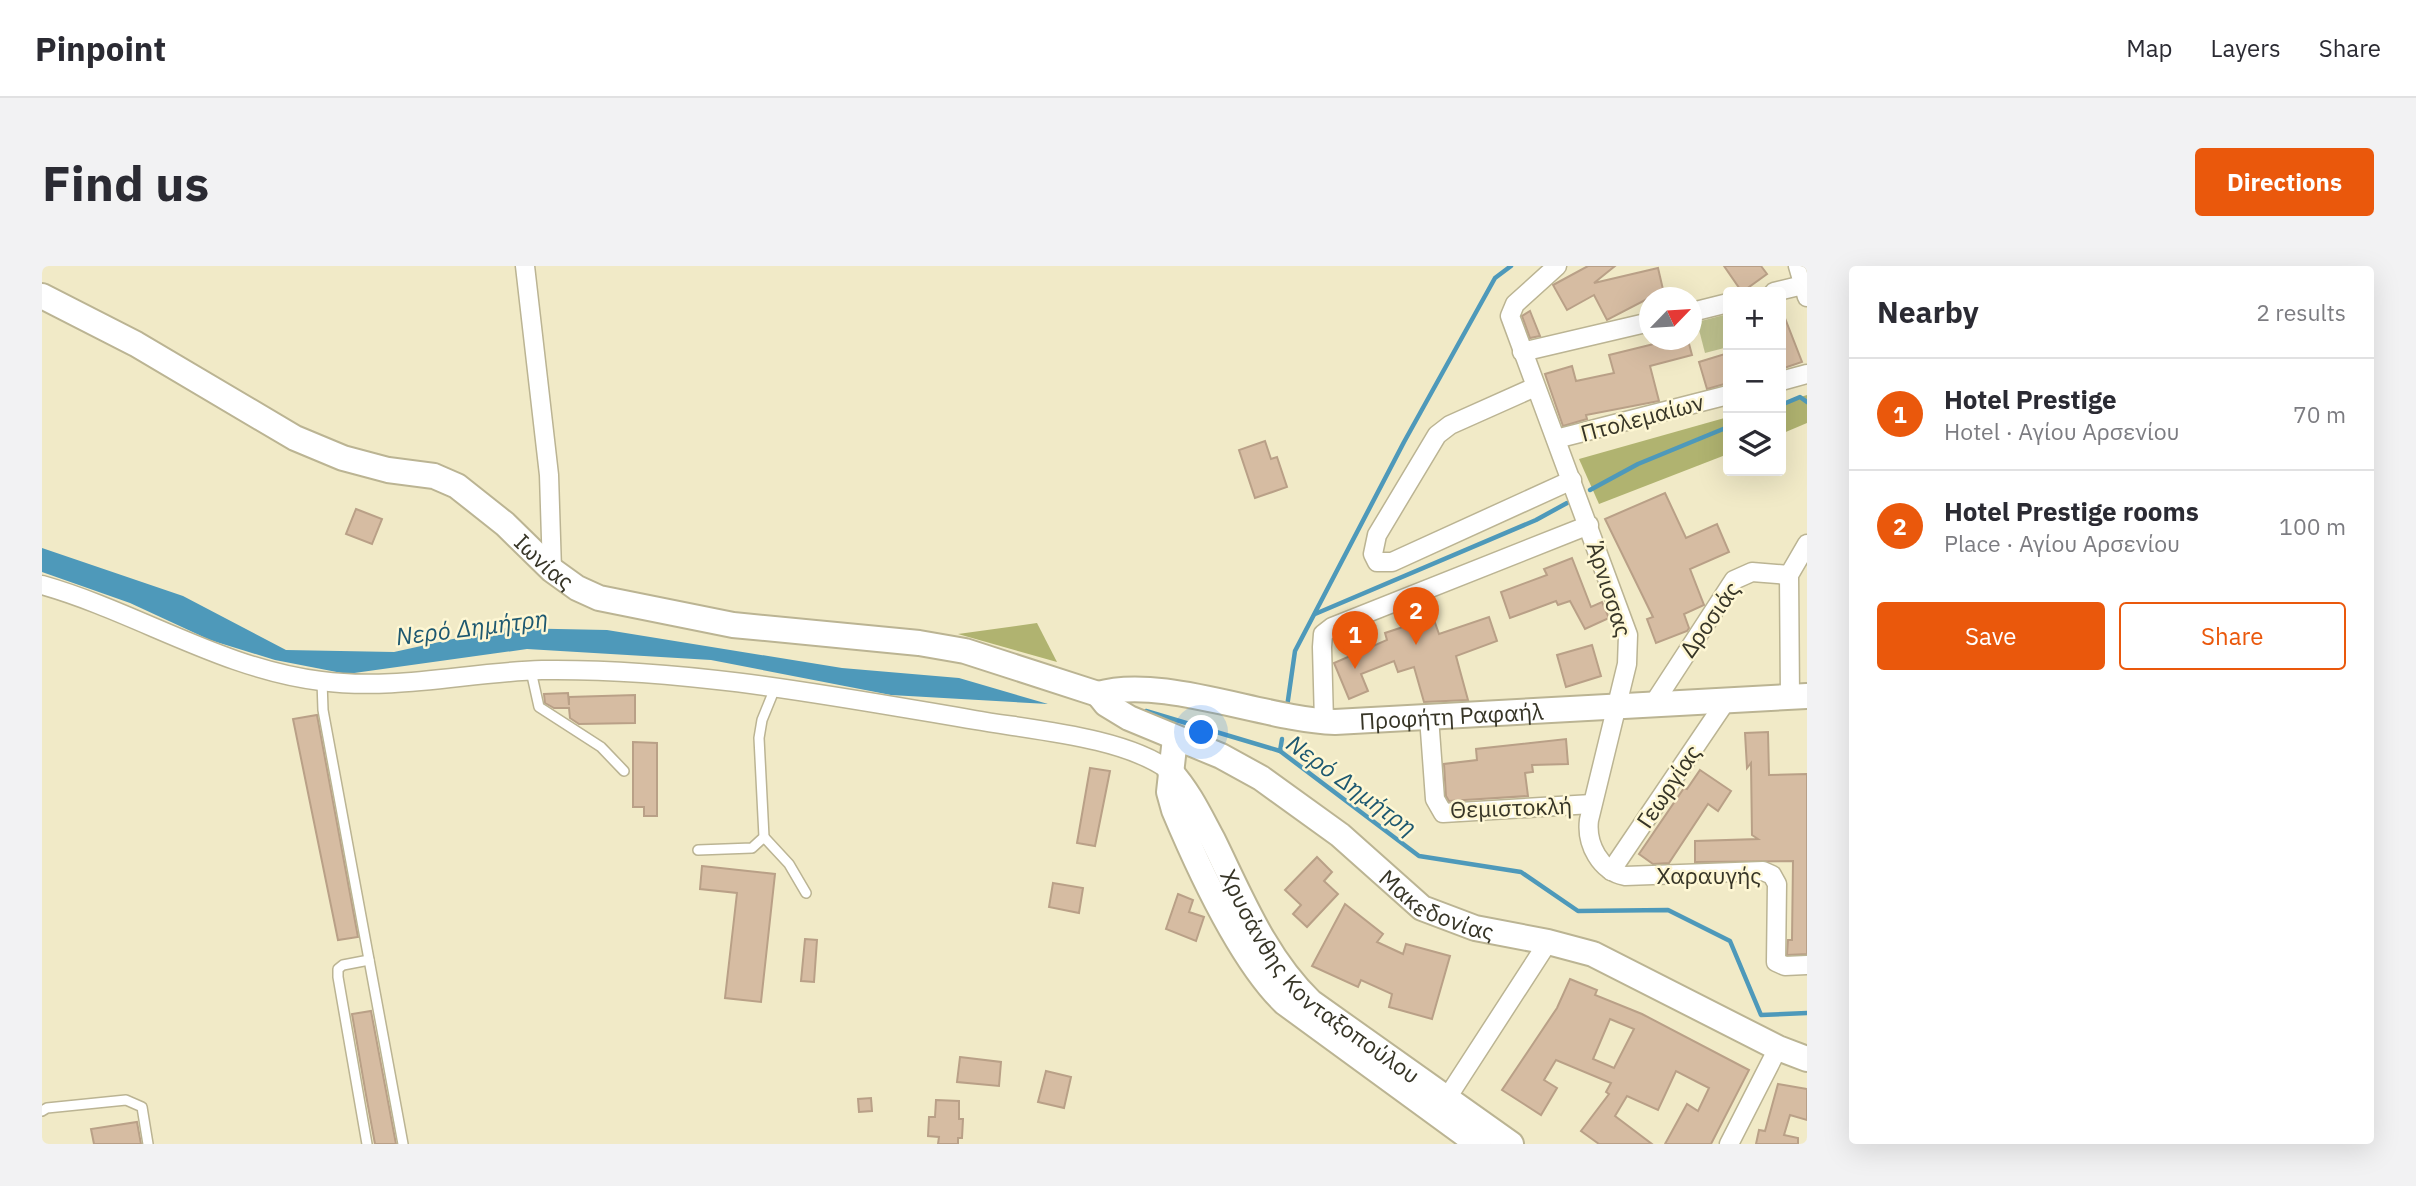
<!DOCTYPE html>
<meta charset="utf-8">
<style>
:root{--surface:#fff;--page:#f2f2f3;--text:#2b2b33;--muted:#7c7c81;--line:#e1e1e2;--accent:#ea580c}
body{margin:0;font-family:"IBM Plex Sans",sans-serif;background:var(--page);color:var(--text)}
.controls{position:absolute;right:21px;top:21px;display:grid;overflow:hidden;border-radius:7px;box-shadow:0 7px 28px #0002}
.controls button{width:63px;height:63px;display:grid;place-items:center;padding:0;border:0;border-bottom:2px solid var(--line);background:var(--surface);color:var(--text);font:35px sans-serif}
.compass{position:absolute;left:1597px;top:21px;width:63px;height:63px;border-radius:50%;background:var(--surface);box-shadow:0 7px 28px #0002;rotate:65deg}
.you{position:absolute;left:1160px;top:467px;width:24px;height:24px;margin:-18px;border:5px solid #fff;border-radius:50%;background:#1a73e8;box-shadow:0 0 0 10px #1a73e833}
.badge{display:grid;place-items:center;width:46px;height:46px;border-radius:50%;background:var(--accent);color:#fff;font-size:23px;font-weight:700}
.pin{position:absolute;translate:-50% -58px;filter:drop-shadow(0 2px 4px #0008)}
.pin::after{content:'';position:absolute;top:37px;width:24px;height:21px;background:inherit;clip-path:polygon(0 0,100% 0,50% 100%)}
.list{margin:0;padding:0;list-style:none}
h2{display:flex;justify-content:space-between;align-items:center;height:91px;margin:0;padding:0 28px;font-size:30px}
h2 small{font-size:23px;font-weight:400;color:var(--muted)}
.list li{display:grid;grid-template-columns:46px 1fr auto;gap:21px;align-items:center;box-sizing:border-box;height:112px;padding:0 28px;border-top:2px solid var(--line)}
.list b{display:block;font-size:26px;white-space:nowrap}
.list p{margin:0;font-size:23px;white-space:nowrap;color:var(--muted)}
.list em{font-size:23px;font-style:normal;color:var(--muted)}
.actions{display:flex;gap:14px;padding:21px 28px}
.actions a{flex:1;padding:16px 0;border:2px solid var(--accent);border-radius:7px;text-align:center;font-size:24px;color:var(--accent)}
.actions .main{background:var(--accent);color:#fff}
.icon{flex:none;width:38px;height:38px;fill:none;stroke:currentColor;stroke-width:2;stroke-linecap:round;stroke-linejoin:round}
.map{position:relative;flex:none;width:1765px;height:878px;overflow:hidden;border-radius:7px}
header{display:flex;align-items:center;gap:42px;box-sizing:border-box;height:98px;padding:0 35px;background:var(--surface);border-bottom:2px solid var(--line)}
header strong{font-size:33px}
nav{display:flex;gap:38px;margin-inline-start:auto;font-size:24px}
.intro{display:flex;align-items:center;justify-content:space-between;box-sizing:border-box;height:168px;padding:0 42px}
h1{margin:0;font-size:49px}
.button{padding:18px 32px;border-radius:7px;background:var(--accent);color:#fff;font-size:24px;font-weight:700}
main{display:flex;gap:42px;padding:0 42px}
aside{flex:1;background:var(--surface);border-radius:7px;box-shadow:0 7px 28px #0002}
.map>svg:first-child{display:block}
</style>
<header>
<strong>Pinpoint</strong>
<nav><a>Map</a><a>Layers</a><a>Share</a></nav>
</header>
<div class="intro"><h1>Find us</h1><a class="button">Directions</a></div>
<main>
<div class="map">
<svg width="1765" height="878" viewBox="0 0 1765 878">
<rect width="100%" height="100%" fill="#f1eac7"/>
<!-- green -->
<polygon fill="#bdc08d" points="1686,48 1686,81 1663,87 1655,56"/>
<!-- forest -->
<g fill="#b0b370">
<polygon points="1765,129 1765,157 1739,168 1739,137"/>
<polygon points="1686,151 1686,188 1557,238 1537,193"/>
<polygon points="995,357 1015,396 916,368"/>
</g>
<!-- water -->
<polygon fill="#4e99ba" points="0,282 141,330 244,384 352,386 461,362 565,364 800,402 917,412 1006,438 849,429 669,394 485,383 305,408 233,394 168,374 88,337 0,306"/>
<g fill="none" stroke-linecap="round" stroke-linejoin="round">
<!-- stream -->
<g stroke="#4e99ba" stroke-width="4.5">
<polyline points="1739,139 1758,131 1765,136"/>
<polyline points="1548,224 1596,198 1686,161"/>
<polyline points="1273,348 1494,254 1525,237"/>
<polyline points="1245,441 1253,385 1362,176 1453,12 1469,0"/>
<polyline points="1104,445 1238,485 1377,590 1479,606 1536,645 1626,644 1688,675 1719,749 1765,747"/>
<polyline points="1238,485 1240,473"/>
</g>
</g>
<!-- building -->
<g fill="#d6bca2" stroke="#b9a087" stroke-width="2" fill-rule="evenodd">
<polygon points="1546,0 1573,0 1552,17 1616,2 1623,32 1607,32 1565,54 1552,29 1525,44 1511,19"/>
<polygon points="1682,0 1719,0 1725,8 1700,26"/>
<polygon points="1488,45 1498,70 1488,72 1480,50"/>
<polygon points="1741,47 1760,96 1739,103 1739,48"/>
<polygon points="1628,74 1646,74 1650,89 1608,100 1617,135 1544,149 1545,153 1521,160 1503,108 1530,100 1534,115 1572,107 1567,89"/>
<polygon points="1686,87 1686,117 1665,123 1657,96"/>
<polygon points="1223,175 1229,193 1235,191 1245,221 1213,232 1197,184"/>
<polygon points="1623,227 1644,272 1675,258 1687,286 1648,303 1662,339 1642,348 1647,362 1645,365 1614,377 1605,353 1611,351 1563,253"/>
<polygon points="314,243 340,253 330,278 304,268"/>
<polygon points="1530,292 1549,341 1560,336 1567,352 1543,363 1528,335 1516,339 1514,335 1468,352 1459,326 1505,309 1502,303"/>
<polygon points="1391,351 1397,368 1447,351 1455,375 1414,390 1426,434 1382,436 1372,401 1356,406 1352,395 1319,408 1326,425 1307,433 1292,397 1345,374 1343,367"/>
<polygon points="1550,379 1559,410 1524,421 1515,389"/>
<polygon points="526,427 527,439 527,431 593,429 593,457 537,458 528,452 527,442 512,442 503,437 502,428"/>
<polygon points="275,449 316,671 296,674 251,453"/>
<polygon points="1726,466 1727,509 1765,508 1765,688 1745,689 1746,674 1750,674 1751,595 1653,596 1653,575 1716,573 1710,569 1709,497 1705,502 1703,467"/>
<polygon points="1524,473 1526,498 1490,499 1491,506 1483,507 1486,530 1407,535 1404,530 1402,498 1435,494 1434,483"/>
<polygon points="591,476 615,477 615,550 602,550 602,541 591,541"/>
<polygon points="1048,502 1068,505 1053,580 1035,577"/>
<polygon points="1658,504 1689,525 1676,545 1666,538 1627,597 1611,598 1597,588 1642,522 1645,523"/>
<polygon points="1275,591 1290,606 1282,615 1296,628 1265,661 1251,648 1259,639 1243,624"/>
<polygon points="660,600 733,608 719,736 683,732 695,627 658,623"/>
<polygon points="1011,617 1041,622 1037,647 1007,641"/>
<polygon points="1136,628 1151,634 1147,646 1162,651 1154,675 1124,663"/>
<polygon points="1303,638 1341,668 1335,676 1361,688 1364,678 1408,690 1390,753 1347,741 1350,728 1319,714 1316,721 1270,700"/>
<polygon points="763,673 775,674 772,716 759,715"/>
<path d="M 1528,713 L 1555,724 L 1553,729 L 1600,748 L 1707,804 L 1669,878 L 1623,878 L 1645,838 L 1656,845 L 1667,822 L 1634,805 L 1616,844 L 1585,830 L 1573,850 L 1610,878 L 1557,878 L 1539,865 L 1567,828 L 1564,826 L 1569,817 L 1514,794 L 1502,814 L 1515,822 L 1499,849 L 1460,824 L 1515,742 ZM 1568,753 L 1592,763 L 1572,802 L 1551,793 Z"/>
<polygon points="329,745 354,878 333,878 324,829 310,748"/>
<polygon points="918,791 959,796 957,820 915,816"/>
<polygon points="1004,805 1029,811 1022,842 996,836"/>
<polygon points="1736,818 1765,823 1765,854 1748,849 1742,869 1756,872 1756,878 1714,878 1717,864 1723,865"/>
<polygon points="829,832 830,845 817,846 816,833"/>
<polygon points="894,834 917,835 917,853 921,853 920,872 916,872 916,878 896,878 897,871 886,870 887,851 893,851"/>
<polygon points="95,856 99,878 52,878 49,863"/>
</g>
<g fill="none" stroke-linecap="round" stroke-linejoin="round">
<!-- lane casing -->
<g stroke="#bbb493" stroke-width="12">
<g id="lane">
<polyline points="489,405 497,441 559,481 582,505"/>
<polyline points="280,415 281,444 361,878"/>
<polyline points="722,571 747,598 764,627"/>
<polyline points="656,584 710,582 722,571 717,472 720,454 733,422"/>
<polyline points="0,845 5,842 84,834 100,841 106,878"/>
<polyline points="325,878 296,711 296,703 301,699 327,694"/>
</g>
</g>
<!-- street casing -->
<g stroke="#bbb493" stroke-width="21">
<g id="street">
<polyline points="483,0 507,209 510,304"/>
<path d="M 1515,0 L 1473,38 L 1468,50 L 1586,369 L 1585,398 L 1547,554 C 1544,578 1558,605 1583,610 L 1721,605 L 1730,609 L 1735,618 L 1734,696 L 1743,700 L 1765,699"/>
<polyline points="1756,0 1765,31"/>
<polyline points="1732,26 1761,19"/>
<polyline points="1650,46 1686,37"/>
<polyline points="1480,86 1608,56"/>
<polyline points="1739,115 1765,108"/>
<polyline points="1493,121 1408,159 1395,169 1335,269 1331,288 1335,296 1350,296 1530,214"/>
<polyline points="1514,173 1686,129"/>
<path d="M 0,319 C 95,346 180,403 279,415 C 353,425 427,406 500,404 C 645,402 791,430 933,454 C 990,464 1083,471 1128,505"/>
<polyline points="1748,431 1747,309 1765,278"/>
<polyline points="1610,440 1692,314 1710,306 1747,309"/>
<polyline points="1387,451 1393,533 1401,547 1550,538"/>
<polyline points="1282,456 1280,381 1281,368 1290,361 1547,259"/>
<polyline points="1569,605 1684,435"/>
<polyline points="1405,832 1506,676"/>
<polyline points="1687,878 1736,782"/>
</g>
</g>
<!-- secondary casing -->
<g stroke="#bbb493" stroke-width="28">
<g id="secondary">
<path id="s1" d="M 0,30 L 94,78 L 253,172 L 301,192 L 346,204 L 392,210 L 415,220 L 463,258 L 510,304 L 535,322 L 557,332 L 691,359 L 877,377 L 923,385 L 1056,428"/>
<path id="s2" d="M 1056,428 L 1064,438 L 1087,452 L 1179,490 L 1219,512 L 1298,569 L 1380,642 L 1433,662 L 1506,676 L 1551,688 L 1736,782 L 1765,793"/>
<path id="s3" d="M 1056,428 C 1120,409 1224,454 1293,456 L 1765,430"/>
<path d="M 1133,472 L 1127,526 L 1132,544 C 1156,601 1199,695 1243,737 L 1436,878"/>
<path id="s4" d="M 1128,505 C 1147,526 1158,550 1171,574 C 1199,631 1223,692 1269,736 L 1469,878"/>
</g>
</g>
<!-- lane -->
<use href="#lane" stroke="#fff" stroke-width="9"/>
<!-- street -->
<use href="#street" stroke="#fff" stroke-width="18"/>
<!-- secondary -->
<use href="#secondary" stroke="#fff" stroke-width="24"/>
</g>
<g text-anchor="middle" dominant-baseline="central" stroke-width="5" stroke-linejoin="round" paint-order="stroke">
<!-- street labels -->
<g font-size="23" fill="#373527" stroke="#fef7d4">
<text transform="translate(1600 151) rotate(-15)">Πτολεμαίων</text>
<text stroke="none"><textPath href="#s1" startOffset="576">Ιωνίας</textPath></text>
<text transform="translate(1568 323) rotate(72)">Άρνισσας</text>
<text transform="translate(1667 353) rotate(-55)">Δροσιάς</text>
<text stroke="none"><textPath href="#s3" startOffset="357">Προφήτη Ραφαήλ</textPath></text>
<text transform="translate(1626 520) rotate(-56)">Γεωργίας</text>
<text transform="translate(1469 541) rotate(-2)">Θεμιστοκλή</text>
<text x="1667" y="609">Χαραυγής</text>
<text stroke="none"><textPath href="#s2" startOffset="404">Μακεδονίας</textPath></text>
<text stroke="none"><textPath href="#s4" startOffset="259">Χρυσάνθης Κονταξοπούλου</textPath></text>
</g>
<!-- water labels -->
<g font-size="24" font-style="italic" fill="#1d5870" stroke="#fef7d4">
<text transform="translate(430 361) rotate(-7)">Νερό Δημήτρη</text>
<text transform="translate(1310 519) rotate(36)">Νερό Δημήτρη</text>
</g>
</g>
</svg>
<div class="controls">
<button>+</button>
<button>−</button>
<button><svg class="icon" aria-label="layers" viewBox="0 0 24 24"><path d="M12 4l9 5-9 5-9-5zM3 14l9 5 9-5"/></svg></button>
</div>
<svg class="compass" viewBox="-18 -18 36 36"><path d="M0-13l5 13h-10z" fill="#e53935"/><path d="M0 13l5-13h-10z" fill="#7c7c81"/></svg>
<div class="you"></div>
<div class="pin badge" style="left:1313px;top:403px">1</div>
<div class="pin badge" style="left:1374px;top:379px">2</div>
</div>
<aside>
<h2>Nearby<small>2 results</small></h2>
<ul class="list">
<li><span class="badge">1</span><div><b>Hotel Prestige</b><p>Hotel · Αγίου Αρσενίου</p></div><em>70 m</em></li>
<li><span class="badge">2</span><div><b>Hotel Prestige rooms</b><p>Place · Αγίου Αρσενίου</p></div><em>100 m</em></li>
</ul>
<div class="actions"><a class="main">Save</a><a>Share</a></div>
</aside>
</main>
